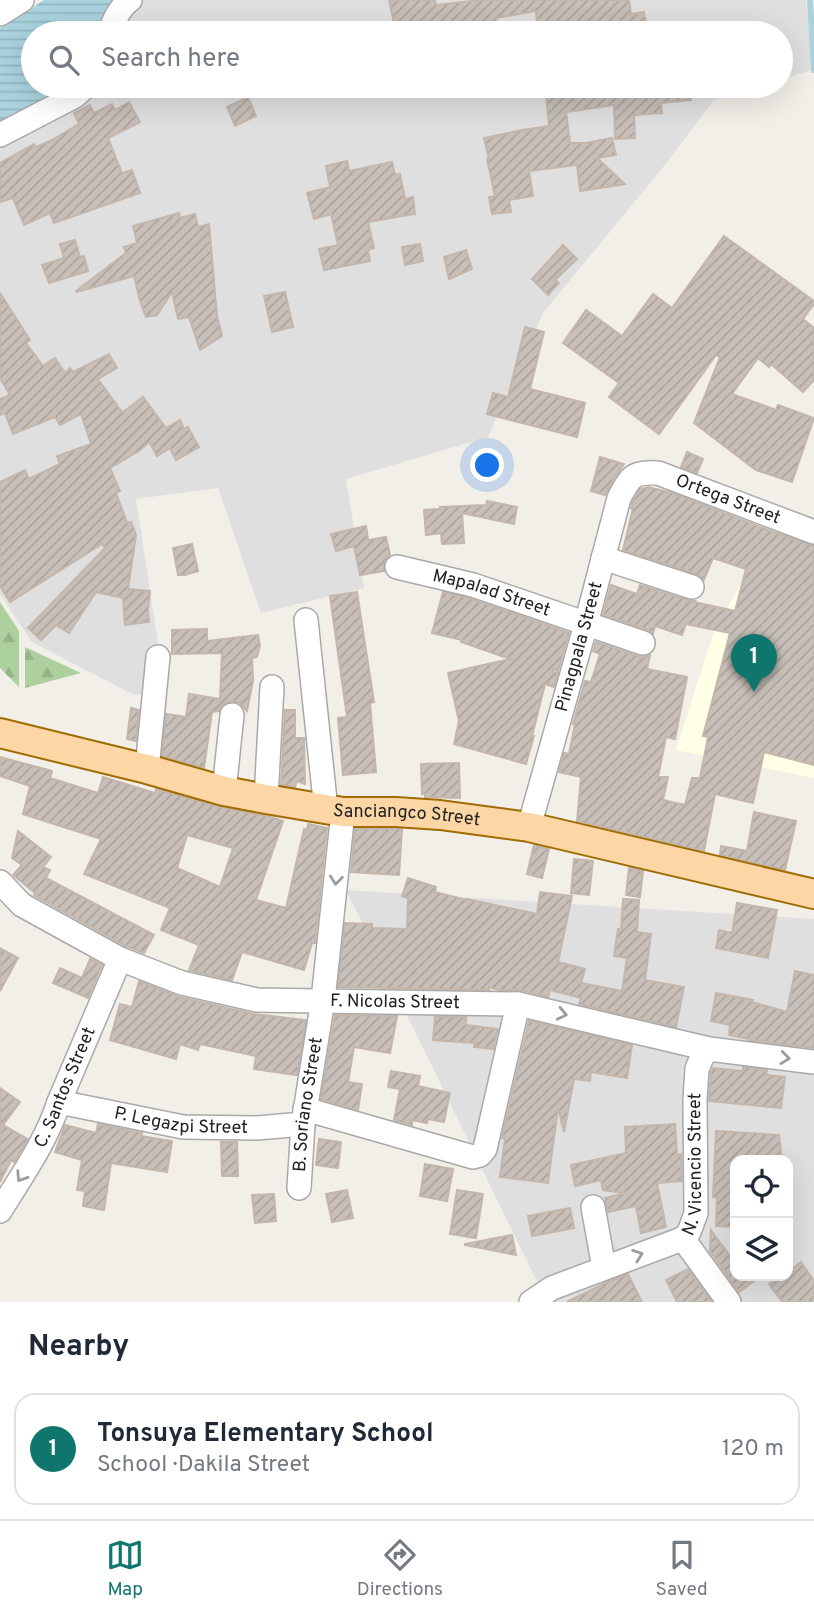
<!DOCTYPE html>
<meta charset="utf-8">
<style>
:root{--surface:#fff;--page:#f2f2f3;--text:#1f2937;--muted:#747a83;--line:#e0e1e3;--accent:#0f766e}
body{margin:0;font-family:Overpass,sans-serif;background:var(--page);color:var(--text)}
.controls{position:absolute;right:21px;bottom:21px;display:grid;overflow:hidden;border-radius:14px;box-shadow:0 7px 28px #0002}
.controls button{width:63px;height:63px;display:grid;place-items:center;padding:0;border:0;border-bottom:2px solid var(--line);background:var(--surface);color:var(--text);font:35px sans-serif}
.you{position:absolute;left:488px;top:466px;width:24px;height:24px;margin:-18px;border:5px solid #fff;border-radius:50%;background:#1a73e8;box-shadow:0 0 0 10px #1a73e833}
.badge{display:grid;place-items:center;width:46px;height:46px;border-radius:50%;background:var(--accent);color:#fff;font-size:23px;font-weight:700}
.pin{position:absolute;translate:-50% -58px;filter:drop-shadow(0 2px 4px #0008)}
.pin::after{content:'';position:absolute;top:37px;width:24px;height:21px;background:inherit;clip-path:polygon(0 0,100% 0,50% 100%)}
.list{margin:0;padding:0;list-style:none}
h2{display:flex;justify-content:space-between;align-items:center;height:91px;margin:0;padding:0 28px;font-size:30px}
h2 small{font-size:23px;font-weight:400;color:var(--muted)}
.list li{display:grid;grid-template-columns:46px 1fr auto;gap:21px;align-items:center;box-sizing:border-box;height:112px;margin:0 14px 14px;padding:0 14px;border:2px solid var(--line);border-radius:21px}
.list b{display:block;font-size:26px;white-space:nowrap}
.list p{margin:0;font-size:23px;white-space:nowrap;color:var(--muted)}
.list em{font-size:23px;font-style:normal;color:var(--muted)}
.icon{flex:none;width:38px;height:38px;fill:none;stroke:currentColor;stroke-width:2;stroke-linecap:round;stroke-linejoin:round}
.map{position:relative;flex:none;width:814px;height:1302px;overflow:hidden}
.search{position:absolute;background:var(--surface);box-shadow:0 7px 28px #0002;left:21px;right:21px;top:21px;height:77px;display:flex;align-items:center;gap:18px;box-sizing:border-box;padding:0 24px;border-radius:38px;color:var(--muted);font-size:26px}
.sheet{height:217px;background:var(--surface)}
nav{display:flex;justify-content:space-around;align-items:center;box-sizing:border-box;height:98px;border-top:2px solid var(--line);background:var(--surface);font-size:19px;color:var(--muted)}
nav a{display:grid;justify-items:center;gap:4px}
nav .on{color:var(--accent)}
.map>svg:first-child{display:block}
</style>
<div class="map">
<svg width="814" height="1302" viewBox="0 0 814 1302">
<defs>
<pattern id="forest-firs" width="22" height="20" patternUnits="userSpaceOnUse" patternTransform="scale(1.75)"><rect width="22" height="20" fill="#add19e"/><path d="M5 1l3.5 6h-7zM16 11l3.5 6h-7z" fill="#95b388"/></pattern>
<pattern id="water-rules" width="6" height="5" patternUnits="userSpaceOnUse" patternTransform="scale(1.75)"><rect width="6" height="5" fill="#aad3df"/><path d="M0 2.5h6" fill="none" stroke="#92b5bf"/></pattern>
<pattern id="building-hatch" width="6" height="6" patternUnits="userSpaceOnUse" patternTransform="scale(1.75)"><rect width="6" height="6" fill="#c7bfb8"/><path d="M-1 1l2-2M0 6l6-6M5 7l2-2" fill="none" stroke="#aba49e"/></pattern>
</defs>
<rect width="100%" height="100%" fill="#f2efe9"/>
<!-- residential -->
<g fill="#e0dfdf" fill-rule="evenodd">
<polygon points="139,0 806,0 812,70 781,79 781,33 118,33"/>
<polygon points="110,86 760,86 714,100 664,166 543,313 488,437 346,479 364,588 261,613 218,488 136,499 166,695 132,694 32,642 0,594 0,144 110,87"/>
<path d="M 346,890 L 814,919 L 814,1302 L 547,1302 ZM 735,1160 L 788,1160 L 788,1276 L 735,1276 Z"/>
</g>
<!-- education -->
<polygon fill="#ffffe5" points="773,525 814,541 814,778 676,750 713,634"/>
<!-- forest -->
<g fill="url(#forest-firs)">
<polygon points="0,602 19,631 19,687 0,668"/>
<polygon points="25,647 81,673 25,688"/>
</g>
<!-- water -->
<polygon fill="url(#water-rules)" points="44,0 121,0 96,33 33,33 33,86 74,86 0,126 0,28"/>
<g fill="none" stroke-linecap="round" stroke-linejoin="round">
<!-- stream -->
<polyline stroke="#aad3df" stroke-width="6" points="810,0 814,70"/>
</g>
<!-- building -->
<g fill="url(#building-hatch)" stroke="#c4b6ab" stroke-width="2" fill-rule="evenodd">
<polygon points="389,0 435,0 436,5 481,0 629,0 631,14 644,12 648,33 538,33 536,11 496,18 499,33 396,33"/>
<polygon points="568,86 689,86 691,100 661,103 662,113 634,115 635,138 615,139 614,105 566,112 570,143 586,143 612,138 616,155 597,158 625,184 580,191 577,165 529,171 533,196 509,200 511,212 492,214 489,197 495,196 487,159 489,159 484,138 522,130 549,126 546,94 569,91"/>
<polygon points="248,97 256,116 235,126 227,107"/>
<polygon points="129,102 140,122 108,138 122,173 132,170 140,193 54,223 50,213 24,225 13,198 0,202 0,163 34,144 36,147 50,141 79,124 74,113 90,105 94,113 112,104 115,110"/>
<polygon points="347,161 349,171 392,162 395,175 400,174 405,199 413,197 415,214 368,222 374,248 368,250 370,261 324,270 319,249 338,245 331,214 314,219 307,193 330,187 326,166"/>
<polygon points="179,213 180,218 195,214 198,227 209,224 217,316 222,336 200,350 189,317 178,319 172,292 157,315 146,317 140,301 134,276 77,292 76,291 126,253 124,247 137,243 133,226"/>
<polygon points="724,236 814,301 814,304 803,319 814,328 814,380 803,392 771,364 769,367 758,358 732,394 776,410 778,405 814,418 792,482 756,470 694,423 720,357 716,355 659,434 609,397 619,383 563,343 586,310 622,336 653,294 672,308"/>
<polygon points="75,240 80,257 84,256 88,271 49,283 42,265 64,258 60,244"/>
<polygon points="420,244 423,261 405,265 402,247"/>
<polygon points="563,245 577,259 555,280 559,283 548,295 532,279"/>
<polygon points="466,250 472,269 449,279 444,257"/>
<polygon points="285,292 293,327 272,332 264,296"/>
<polygon points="0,293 30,340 26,343 43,366 55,358 65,373 70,368 73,372 109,354 117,368 98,379 121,411 123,412 143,397 166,428 180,420 184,429 188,427 199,447 176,460 170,448 157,456 149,442 139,451 110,468 120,491 116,493 127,523 131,522 136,535 128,589 150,591 148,610 149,622 125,625 123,598 96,592 69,633 56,625 41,640 28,628 105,548 102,544 10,602 0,586 0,482 25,470 29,479 60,464 57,456 91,444 81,414 60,425 55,417 13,434 5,413 0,415 0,399 10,395 0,378"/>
<polygon points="525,327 544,332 530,389 585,403 577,437 487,414 493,393 508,397"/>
<polygon points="687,452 703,459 697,473 681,467"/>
<polygon points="600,457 624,464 614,478 605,495 591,491"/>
<polygon points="648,487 672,493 768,530 814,546 814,765 764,752 753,803 715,794 704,851 577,821 581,777 559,772 564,753 569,754 575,724 573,724 585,681 591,682 600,654 593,651 596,642 638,656 645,657 650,655 647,669 687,677 675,739 666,737 658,777 668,777 663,800 685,805 692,778 700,778 708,737 703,736 730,633 686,624 682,635 655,626 653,634 648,630 603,615 611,585 637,594 640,585 688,600 695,601 694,602 735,611 746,569 713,558 704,580 696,574 623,550 633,508 631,508 632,503 640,489"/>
<polygon points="487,501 517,507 514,524 462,513 464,543 442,544 441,533 426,535 424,510 440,509 440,507 486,505"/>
<polygon points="366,526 368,540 386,537 390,555 384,563 384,571 360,575 354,546 336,551 331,534"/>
<polygon points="192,544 198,571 185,575 178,575 173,548"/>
<polygon points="357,592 374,702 370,703 376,772 343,775 338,718 347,717 330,596"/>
<polygon points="443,592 469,598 569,633 558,671 553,669 553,672 558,673 554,687 545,684 532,736 534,736 526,764 454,744 459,721 448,673 510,659 461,642 462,640 432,633"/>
<polygon points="207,629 207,641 258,635 260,646 257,657 252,658 253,681 247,711 240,703 233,701 226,703 221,706 219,711 212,712 204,768 162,756 166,714 186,717 189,694 220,699 222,653 172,654 172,630"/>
<polygon points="131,708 139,710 136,741 127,739"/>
<polygon points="285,710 295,710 295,738 304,738 305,784 297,781 295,787 281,785"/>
<path d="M 0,757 L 52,771 L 50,778 L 98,793 L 103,777 L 155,793 L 156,789 L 220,807 L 270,817 L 283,821 L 256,900 L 286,908 L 304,829 L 307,830 L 308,824 L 327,828 L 315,943 L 312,943 L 304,970 L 242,952 L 232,980 L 189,970 L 199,945 L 161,930 L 170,908 L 84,874 L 101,839 L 23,814 L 30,786 L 0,776 ZM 187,835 L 233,848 L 220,887 L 177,868 Z"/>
<polygon points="459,763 460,798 425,797 425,794 422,794 421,764"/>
<polygon points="754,812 796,821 785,870 720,855 721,846 747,851"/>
<polygon points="355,829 402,829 399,875 351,872"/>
<polygon points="18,831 51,857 43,867 50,870 46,878 154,935 144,953 126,946 34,895 35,893 13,875 22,865 12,858"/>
<polygon points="534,845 549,849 542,878 527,874"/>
<polygon points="574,859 593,861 589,895 571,893"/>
<polygon points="629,868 643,871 640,897 626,895"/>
<polygon points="408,878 436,887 435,892 467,900 467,899 537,914 540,892 572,896 558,962 585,969 581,983 622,991 627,958 614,956 618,929 621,930 623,899 639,900 637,932 651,934 645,980 684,987 676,1027 579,1004 581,998 550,990 548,997 521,990 500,990 489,987 489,990 338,987 345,923 372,924 372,928 407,929 408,898 402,896"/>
<polygon points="737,903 777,910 768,958 716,948 719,930 732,933"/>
<polygon points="0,948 18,958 0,991"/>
<polygon points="90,959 102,965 88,998 53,983 60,968 82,978"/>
<polygon points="795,971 814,975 814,1048 749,1040 749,1039 729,1035 730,1025 711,1021 716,993 753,1000 752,1002 787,1012"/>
<polygon points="139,981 179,997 254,1014 306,1020 297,1075 254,1069 256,1056 200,1044 198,1050 180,1044 176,1059 110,1040 120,1004 132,1007"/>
<polygon points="335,1015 397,1016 390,1053 354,1047 348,1082 362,1084 358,1110 321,1099"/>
<polygon points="435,1017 466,1017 466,1025 498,1029 493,1049 474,1047 475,1043 433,1040"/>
<polygon points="529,1021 632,1045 627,1078 591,1072 590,1081 574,1079 564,1132 558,1108 548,1183 500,1177 505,1139 502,1138"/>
<polygon points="743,1067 767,1070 766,1075 785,1077 781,1108 709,1101 711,1072 713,1068 743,1071"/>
<polygon points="391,1071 420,1076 418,1086 450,1093 444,1122 428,1119 427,1123 412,1120 412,1125 394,1120 400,1089 388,1087"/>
<polygon points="0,1088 20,1102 3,1125 28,1139 14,1162 11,1160 0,1182"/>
<polygon points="98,1124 142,1133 141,1136 172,1141 167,1172 111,1163 104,1210 83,1206 85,1191 77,1190 82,1160 55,1152 65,1125 96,1133"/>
<polygon points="675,1124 677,1155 681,1154 682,1181 657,1183 666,1227 641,1233 636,1206 608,1212 605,1198 625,1193 603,1190 601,1180 575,1186 571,1165 626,1153 625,1127"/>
<polygon points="716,1131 779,1135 782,1160 735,1160 735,1227 716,1226 717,1197 713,1197"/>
<polygon points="319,1139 341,1142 338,1168 316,1165"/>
<polygon points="221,1142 237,1142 238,1176 222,1176"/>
<polygon points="425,1164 453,1169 447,1201 420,1196"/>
<polygon points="347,1190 353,1218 332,1222 326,1194"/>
<polygon points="457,1190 483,1194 476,1238 450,1234"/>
<polygon points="274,1194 276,1221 255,1223 252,1195"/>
<polygon points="570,1208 574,1228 532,1236 528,1216"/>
<polygon points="711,1230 735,1263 735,1276 761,1276 739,1292 710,1251"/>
<polygon points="512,1235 516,1255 465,1245 465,1244"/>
<polygon points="801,1262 814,1281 814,1302 782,1302 769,1284 782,1276 788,1276 788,1272"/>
<polygon points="688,1269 712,1302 677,1302 666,1280"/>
<polygon points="628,1274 642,1302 567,1302 607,1282"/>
</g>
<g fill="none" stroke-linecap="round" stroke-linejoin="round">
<!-- minor casing -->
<g stroke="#a9a9a9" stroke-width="26">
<g id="minor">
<polyline points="0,14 22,0"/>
<path d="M 109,33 C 114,21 119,8 130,0"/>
<polyline points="0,135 75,96 86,86"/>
<polyline points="603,558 692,587"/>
<path id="s1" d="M 397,567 L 473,585 L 643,643"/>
<polyline points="306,620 326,810"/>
<polyline points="147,769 158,657"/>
<polyline points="224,791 232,715"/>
<polyline points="266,799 272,687"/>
<path id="s2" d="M 529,827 L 586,624 L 619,498 C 631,476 632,472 658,473 L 814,532"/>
<path id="s3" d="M 0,882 L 22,905 L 120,959 L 182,983 L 257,1000 L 518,1004 L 709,1049 L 814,1062"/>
<path id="s4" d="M 59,1102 L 183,1127 L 257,1128 L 303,1124"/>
<polyline points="305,1109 473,1157 480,1155 485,1149 518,1004"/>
<path id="s5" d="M 299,1188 L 303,1124 L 323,1000 L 343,812"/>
<polyline points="593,1207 604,1268"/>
<path id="s6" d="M 0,1211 C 22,1175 46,1142 59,1102 L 120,959"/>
<polyline points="682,1239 689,1247 729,1302"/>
<path id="s7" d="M 531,1302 L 552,1288 L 682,1239 L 688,1234 L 691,1227 L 696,1213 L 695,1099 L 697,1069 L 702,1057 L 709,1049"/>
</g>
</g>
<!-- major casing -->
<g stroke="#a06b00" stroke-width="32">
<g id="major">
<path id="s8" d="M 0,733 L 147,769 L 224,791 L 266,799 L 343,812 L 396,812 L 440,815 L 529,827 L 814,894"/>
</g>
</g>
<!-- minor -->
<use href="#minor" stroke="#fff" stroke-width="23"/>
<!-- major -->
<use href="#major" stroke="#fcd6a4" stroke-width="28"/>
</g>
<!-- one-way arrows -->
<defs><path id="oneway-chevron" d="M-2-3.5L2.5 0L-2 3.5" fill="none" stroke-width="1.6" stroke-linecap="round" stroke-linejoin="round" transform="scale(1.75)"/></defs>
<g stroke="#9c9c9c">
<use href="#oneway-chevron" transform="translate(336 880) rotate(96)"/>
<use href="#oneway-chevron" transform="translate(562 1014) rotate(13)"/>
<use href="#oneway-chevron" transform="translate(785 1058) rotate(7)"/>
<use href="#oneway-chevron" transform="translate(21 1177) rotate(123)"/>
<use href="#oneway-chevron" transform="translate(638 1255) rotate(-20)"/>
</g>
<g text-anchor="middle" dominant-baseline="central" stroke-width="7" stroke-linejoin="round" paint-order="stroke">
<!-- street labels -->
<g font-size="18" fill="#222" stroke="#fff">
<text stroke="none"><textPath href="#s2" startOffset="467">Ortega Street</textPath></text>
<text stroke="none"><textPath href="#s1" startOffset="98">Mapalad Street</textPath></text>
<text stroke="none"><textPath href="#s2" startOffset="187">Pinagpala Street</textPath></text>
<text stroke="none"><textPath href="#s8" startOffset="416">Sanciangco Street</textPath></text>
<text stroke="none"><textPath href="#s3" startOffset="425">F. Nicolas Street</textPath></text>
<text stroke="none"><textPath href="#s6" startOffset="140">C. Santos Street</textPath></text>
<text stroke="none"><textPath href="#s5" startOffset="84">B. Soriano Street</textPath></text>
<text stroke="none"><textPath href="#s4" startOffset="124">P. Legazpi Street</textPath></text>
<text stroke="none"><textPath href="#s7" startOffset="243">N. Vicencio Street</textPath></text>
</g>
</g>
</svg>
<div class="controls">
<button><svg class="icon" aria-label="locate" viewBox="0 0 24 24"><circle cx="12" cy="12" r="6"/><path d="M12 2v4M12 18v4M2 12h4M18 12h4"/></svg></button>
<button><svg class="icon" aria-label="layers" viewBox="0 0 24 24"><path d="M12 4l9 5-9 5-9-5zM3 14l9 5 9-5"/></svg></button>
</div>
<div class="you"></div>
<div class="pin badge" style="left:754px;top:692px">1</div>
<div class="search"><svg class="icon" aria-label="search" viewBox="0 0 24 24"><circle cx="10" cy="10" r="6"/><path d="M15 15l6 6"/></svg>Search here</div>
</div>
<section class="sheet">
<h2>Nearby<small></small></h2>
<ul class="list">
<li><span class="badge">1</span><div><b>Tonsuya Elementary School</b><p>School · Dakila Street</p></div><em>120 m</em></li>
</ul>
</section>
<nav>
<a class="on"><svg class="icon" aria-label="map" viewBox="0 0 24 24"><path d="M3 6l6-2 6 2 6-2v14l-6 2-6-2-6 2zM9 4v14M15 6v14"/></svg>Map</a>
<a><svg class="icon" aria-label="directions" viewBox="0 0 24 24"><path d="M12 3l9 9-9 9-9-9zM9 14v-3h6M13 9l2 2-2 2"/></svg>Directions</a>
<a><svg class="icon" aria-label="saved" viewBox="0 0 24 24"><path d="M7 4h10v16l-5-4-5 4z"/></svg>Saved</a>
</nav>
